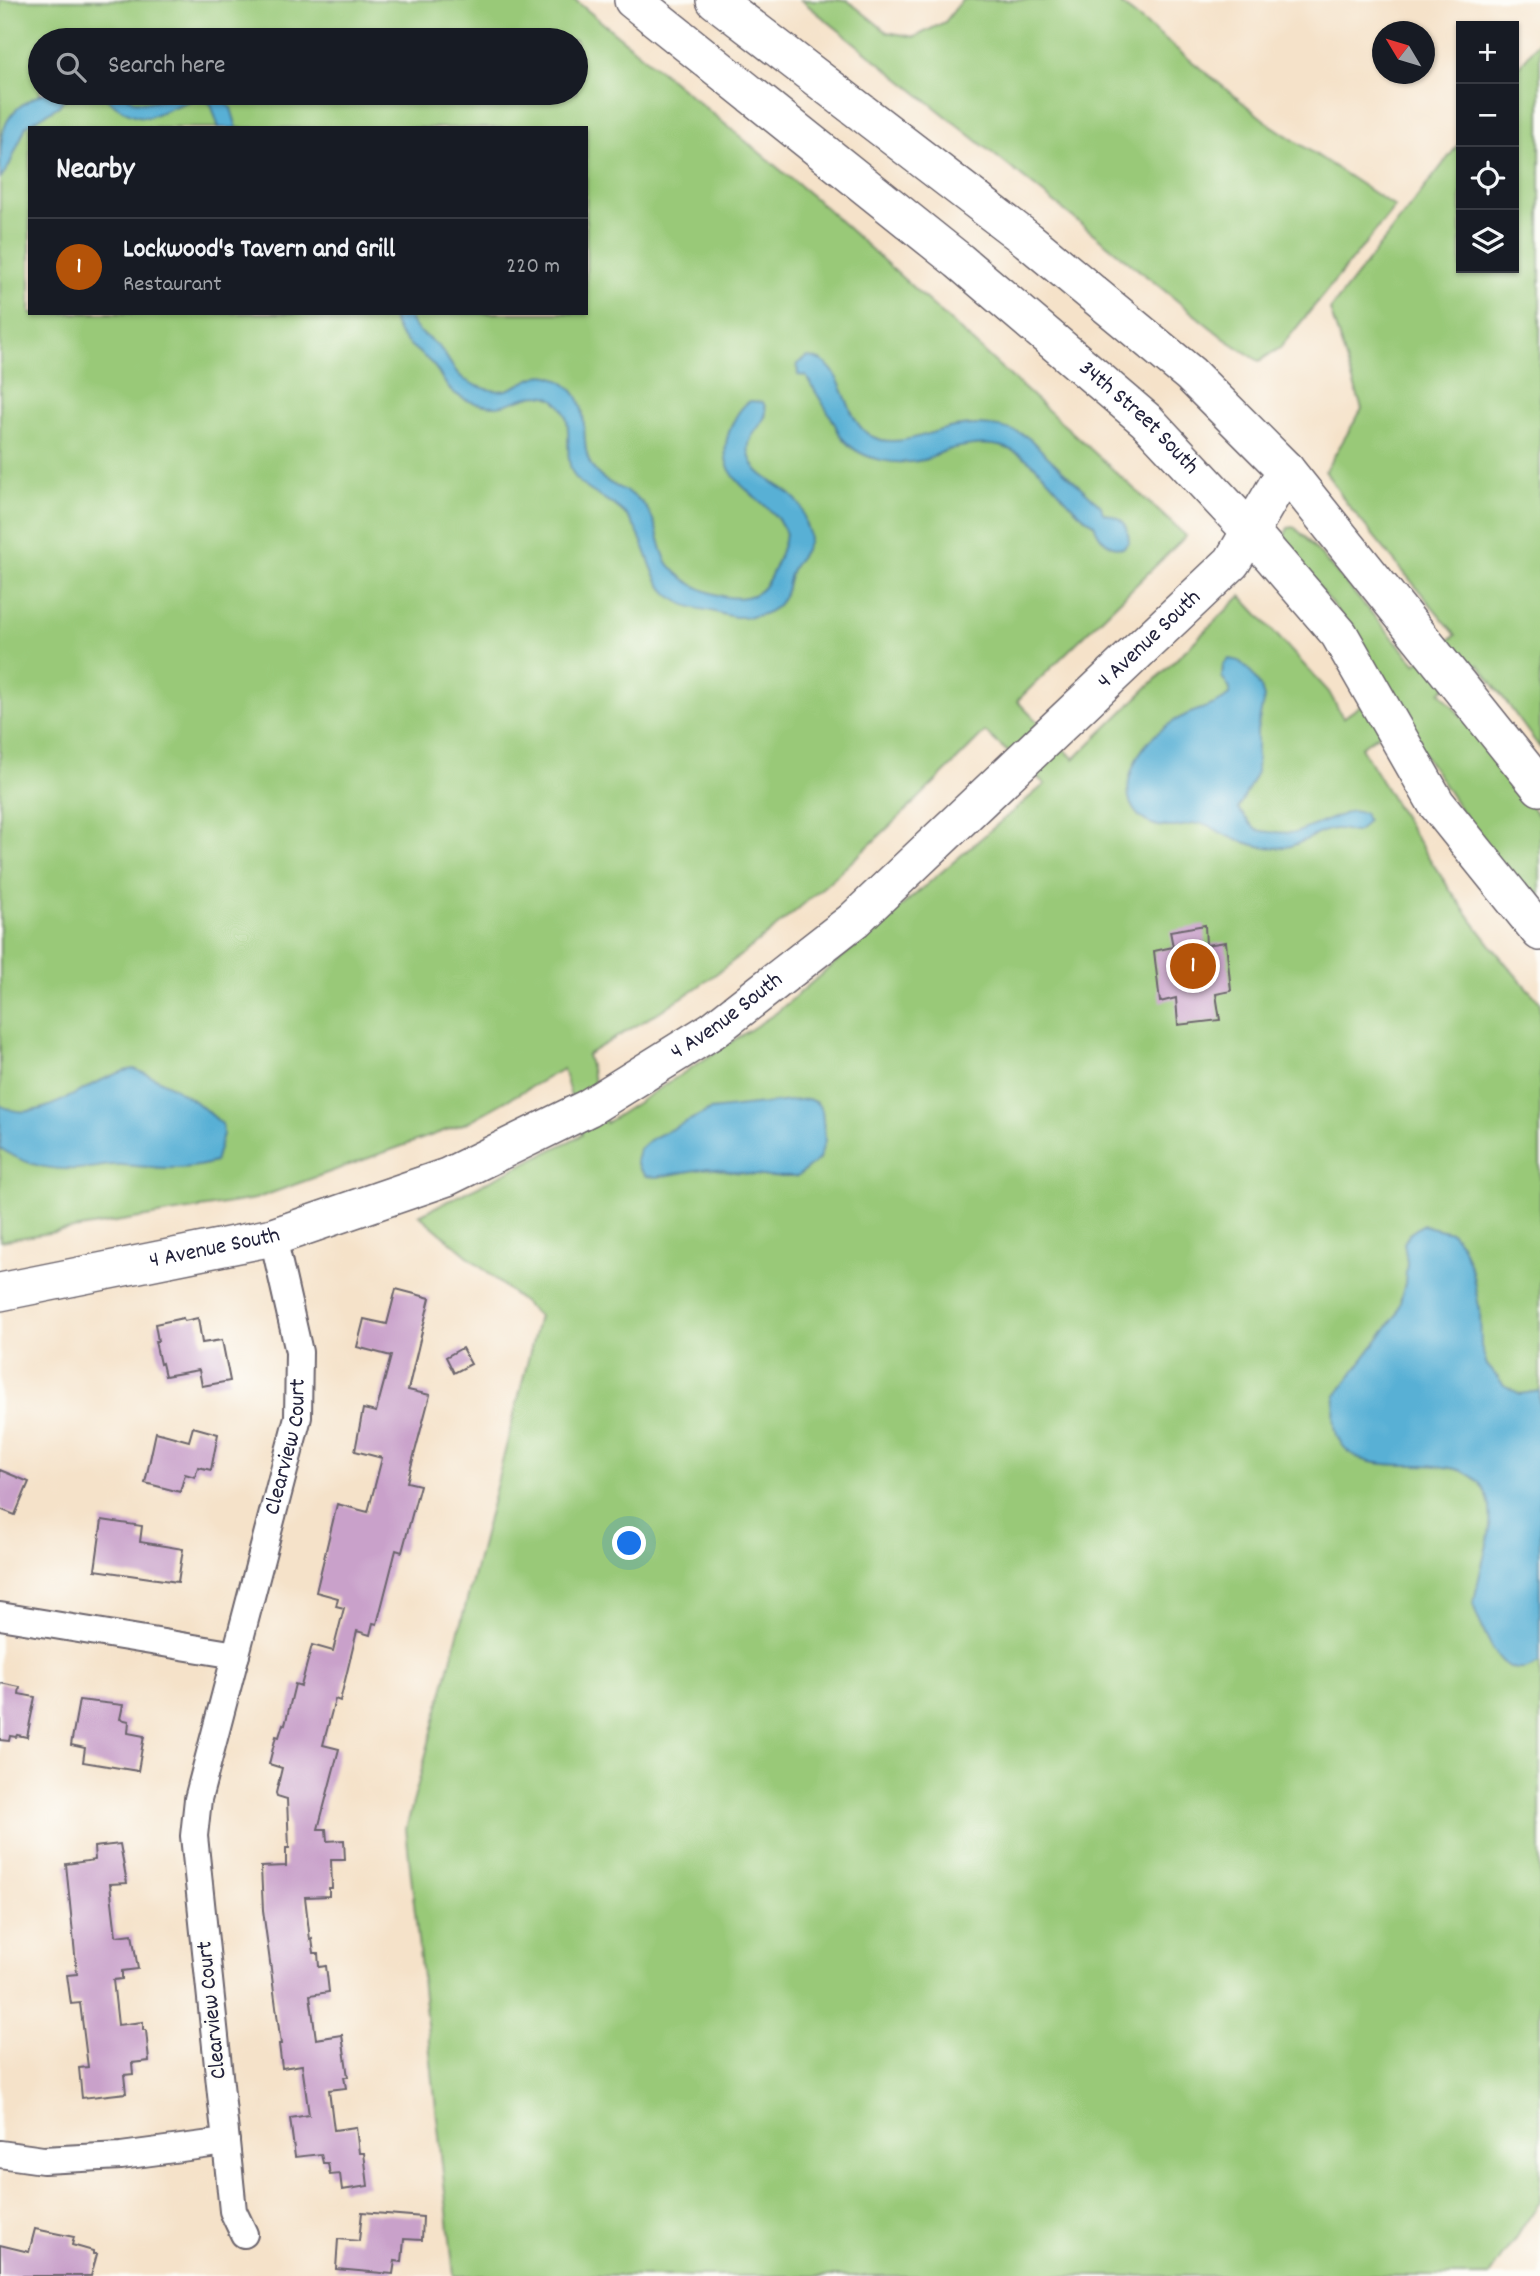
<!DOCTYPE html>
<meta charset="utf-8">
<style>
:root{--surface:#171b24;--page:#242831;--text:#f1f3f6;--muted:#9ea1a6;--line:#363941;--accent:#b45309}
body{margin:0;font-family:Dekko,sans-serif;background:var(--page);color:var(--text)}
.controls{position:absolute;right:21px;top:21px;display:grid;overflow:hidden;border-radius:0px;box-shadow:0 2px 5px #0004}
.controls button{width:63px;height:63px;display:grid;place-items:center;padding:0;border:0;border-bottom:2px solid var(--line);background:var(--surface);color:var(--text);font:35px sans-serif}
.compass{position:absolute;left:1372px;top:21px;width:63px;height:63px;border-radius:50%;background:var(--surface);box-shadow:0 2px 5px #0004;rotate:308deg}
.you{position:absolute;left:630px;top:1544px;width:24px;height:24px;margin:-18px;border:5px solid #fff;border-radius:50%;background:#1a73e8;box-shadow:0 0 0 10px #1a73e833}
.badge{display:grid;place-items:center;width:46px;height:46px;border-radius:50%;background:var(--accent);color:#fff;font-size:23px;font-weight:700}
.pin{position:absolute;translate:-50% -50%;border:4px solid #fff;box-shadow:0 2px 7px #0006}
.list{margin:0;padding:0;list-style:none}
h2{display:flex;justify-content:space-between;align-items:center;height:91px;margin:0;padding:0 28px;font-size:30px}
h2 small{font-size:23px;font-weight:400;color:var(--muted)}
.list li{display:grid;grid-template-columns:46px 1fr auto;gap:21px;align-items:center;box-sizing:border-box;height:98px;padding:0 28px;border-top:2px solid var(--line)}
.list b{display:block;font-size:26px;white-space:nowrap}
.list p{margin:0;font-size:23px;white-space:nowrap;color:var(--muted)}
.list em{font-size:23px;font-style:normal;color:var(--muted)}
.icon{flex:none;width:38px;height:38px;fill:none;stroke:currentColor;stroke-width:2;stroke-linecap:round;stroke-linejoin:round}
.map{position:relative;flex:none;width:1540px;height:2276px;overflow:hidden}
.search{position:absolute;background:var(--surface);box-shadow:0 2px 5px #0004;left:28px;top:28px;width:560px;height:77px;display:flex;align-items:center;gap:18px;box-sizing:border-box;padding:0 24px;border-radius:38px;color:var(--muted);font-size:26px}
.panel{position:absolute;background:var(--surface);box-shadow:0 2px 5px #0004;left:28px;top:126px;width:560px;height:189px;border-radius:0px}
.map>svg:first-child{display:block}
</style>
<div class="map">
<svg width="1540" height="2276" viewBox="0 0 1540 2276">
<rect width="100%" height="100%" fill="#fdfcf7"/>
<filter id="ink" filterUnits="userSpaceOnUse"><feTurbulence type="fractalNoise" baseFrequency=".0143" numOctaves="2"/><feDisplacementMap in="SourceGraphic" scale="14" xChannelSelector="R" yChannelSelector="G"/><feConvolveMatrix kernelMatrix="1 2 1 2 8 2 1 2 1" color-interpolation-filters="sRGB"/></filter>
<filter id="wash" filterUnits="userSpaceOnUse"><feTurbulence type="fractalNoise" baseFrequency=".00686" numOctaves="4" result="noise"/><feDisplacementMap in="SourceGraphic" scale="28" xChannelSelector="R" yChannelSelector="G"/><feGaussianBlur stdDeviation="1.57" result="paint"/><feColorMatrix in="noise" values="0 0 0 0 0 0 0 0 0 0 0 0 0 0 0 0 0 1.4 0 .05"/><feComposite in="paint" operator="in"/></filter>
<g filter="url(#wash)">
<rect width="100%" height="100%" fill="#f5e2c9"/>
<!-- green -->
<g fill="#99c978" stroke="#5e765a" stroke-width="2" fill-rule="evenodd">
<path d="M 0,0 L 575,0 L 818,201 L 1186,536 L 1017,701 L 1074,759 L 1241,596 L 1329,692 L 1343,718 L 1385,688 L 1354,633 L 1292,552 L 1284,536 L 1288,528 L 1294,527 L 1305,537 L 1416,664 L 1456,635 L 1347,504 L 1325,471 L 1362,409 L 1330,310 L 1461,141 L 1461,268 L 1514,268 L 1514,73 L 1540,40 L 1540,748 L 1479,665 L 1440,692 L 1475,732 L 1540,818 L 1540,915 L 1483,844 L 1401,719 L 1361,747 C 1413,835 1470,929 1540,1002 L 1540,2202 L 1489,2276 L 454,2276 L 406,1829 L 475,1570 L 539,1316 L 419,1215 L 582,1135 L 563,1069 L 466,1123 L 255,1199 L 0,1241 ZM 40,40 L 576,40 L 576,93 L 40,93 ZM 30,128 L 586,128 L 586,313 L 30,313 ZM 985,732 L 1045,784 L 776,1013 L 606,1123 L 587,1055 C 629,1029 673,1006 713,976 C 812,904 899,819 985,732 Z"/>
<polygon points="801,0 847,0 887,32 915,37 945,22 962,0 1116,0 1268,123 1395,207 1280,348 1259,361 1225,339"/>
</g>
<!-- water -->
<g fill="#58b0d5" stroke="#3d6988" stroke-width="2">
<path d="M 44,93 L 68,93 L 59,106 L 26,126 L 9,166 L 0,179 C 0,132 0,111 44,93 Z"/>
<path d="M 99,93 L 122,93 L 134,101 L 148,102 L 170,98 L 180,93 L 216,93 L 231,108 L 237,128 L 219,128 L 211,104 L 199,97 L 149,117 C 130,118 113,104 99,93 Z"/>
<path d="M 390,313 L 408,313 C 415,334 425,334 439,347 C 449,358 453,372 465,380 C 475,386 494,393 506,390 C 532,381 541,364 568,386 C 593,406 578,441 591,465 C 603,487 631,488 645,506 C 659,524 657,541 666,560 C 679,585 740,613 763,588 C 774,575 781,551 786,534 C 771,493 710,487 729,432 C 733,421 740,407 750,401 L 763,402 C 764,405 766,408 766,411 C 767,424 745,434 749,453 C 753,480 787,484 800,505 C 804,510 804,518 806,525 C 807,528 809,531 809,535 C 810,550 795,560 791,572 C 787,581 788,590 783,598 C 775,613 758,617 742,617 C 729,618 719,612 706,610 C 643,602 657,551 626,515 C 611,499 588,494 575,477 C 560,455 578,422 557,402 C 539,385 514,405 497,406 C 480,406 459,400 448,387 C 443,381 439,372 433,365 C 423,354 407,346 399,333 C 396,327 393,320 390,313 Z"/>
<path d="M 807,357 C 848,359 840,418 871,436 C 897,450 929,431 954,427 C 976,423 1002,425 1022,434 C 1031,438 1039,448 1046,455 C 1064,472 1083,489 1101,506 L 1103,513 C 1122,517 1128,522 1129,542 L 1123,548 C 1107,547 1099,539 1094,524 C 1062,505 1044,461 1006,448 C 989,442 966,445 948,450 C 940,452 932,458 924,460 C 898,466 862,461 844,440 C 838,434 836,425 831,417 C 823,403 814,390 806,376 L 798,375 L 797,364 Z"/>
<path d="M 1229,659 L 1239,661 L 1251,672 L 1261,688 L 1264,698 L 1257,730 L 1257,772 L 1238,809 L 1256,830 L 1269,832 L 1295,833 L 1351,811 L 1364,813 L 1367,821 C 1353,841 1353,828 1335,829 C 1317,830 1303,845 1285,847 C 1267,850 1244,843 1228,836 C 1219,833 1213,826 1204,824 C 1193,822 1184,827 1172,827 C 1144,828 1124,810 1129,781 C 1136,744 1167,720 1201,709 C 1212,705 1220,703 1229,695 L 1230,689 L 1222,677 L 1223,665 Z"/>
<path d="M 134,1069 C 167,1081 196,1100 222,1124 L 223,1134 L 215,1162 C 185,1172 153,1167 122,1165 C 111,1164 100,1167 89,1168 C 56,1172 28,1167 0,1148 L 0,1105 C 41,1130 91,1075 134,1069 Z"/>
<polygon points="808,1099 817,1103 822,1110 825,1141 819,1159 797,1177 768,1177 708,1168 657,1177 646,1176 640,1170 636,1162 639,1149 649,1140 710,1110"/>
<path d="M 1422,1225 L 1451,1232 L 1462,1245 L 1472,1271 L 1480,1312 L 1481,1346 L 1487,1365 L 1504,1385 L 1520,1394 L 1540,1391 L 1540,1662 C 1508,1683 1495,1655 1483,1629 C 1480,1622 1474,1612 1474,1604 C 1474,1598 1477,1589 1478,1583 C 1483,1557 1496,1524 1488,1499 C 1467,1434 1360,1495 1337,1435 C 1333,1423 1334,1409 1335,1397 L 1397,1314 L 1405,1283 L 1407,1262 L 1404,1243 L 1409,1234 Z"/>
</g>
<g id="blocks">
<!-- building -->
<g fill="#c9a1ca">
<polygon points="1205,925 1206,945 1226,942 1231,991 1216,994 1220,1020 1178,1025 1176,998 1160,1002 1154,951 1173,947 1170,931"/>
<polygon points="396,1289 430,1298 408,1390 430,1395 407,1482 420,1485 402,1552 396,1550 377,1624 373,1623 370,1635 357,1631 340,1701 335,1699 323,1745 339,1749 318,1829 326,1829 327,1841 344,1840 345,1860 331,1860 332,1888 329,1888 329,1896 305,1897 310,1940 312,1939 314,1953 318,1953 319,1967 326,1966 329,1992 310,1995 316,2039 342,2035 348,2077 344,2077 346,2088 329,2090 334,2130 356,2127 359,2153 364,2153 368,2186 342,2190 340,2174 330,2175 328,2163 323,2163 321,2154 295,2157 290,2118 309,2115 302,2065 282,2068 279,2044 281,2044 263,1910 261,1867 286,1866 286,1848 289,1848 287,1799 277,1796 276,1793 282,1768 269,1764 276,1736 279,1737 283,1724 285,1725 295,1684 301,1686 312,1645 333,1651 344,1608 336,1606 338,1598 316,1592 337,1504 368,1512 382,1458 355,1451 363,1409 376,1412 391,1356 357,1347 364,1319 387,1324"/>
<polygon points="183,1318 184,1321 198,1318 202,1343 222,1340 230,1381 202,1386 199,1370 165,1376 162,1363 160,1364 155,1341 158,1341 155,1324"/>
<polygon points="462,1348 471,1364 454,1373 446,1357"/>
<polygon points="193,1427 218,1434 211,1470 198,1467 195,1477 185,1474 180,1492 145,1483 156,1432 189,1441"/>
<polygon points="0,1470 29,1482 15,1515 0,1509"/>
<polygon points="102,1520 142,1526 140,1542 183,1549 178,1582 95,1570"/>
<polygon points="0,1683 20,1687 19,1694 35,1697 27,1737 17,1735 16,1737 10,1736 9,1741 0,1740"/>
<polygon points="79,1700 123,1705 120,1719 129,1721 128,1733 144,1736 138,1771 83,1762 85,1748 71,1745"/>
<polygon points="120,1844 127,1883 110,1884 116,1936 132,1934 138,1969 122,1971 122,1979 113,1980 118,2025 143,2022 143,2030 146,2030 149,2061 132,2063 133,2074 124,2075 126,2093 82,2098 79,2068 88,2067 80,2003 71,2004 67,1975 77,1974 66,1864 95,1860 94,1847"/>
<polygon points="362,2212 423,2217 422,2240 404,2239 402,2262 395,2261 393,2274 336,2269 338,2239 359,2241"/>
<polygon points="35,2229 74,2237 72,2245 93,2251 93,2254 97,2254 91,2276 0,2276 0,2245 29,2252"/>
</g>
</g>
</g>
<g filter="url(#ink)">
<use href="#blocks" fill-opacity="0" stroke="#6c656d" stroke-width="2"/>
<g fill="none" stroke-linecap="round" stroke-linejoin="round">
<!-- street casing -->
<g stroke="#6c656d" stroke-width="30">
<g id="street">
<polyline points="0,1616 236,1655"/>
<polyline points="226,2142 233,2211 244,2234"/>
<path id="s1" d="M 0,2154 L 43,2160 L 121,2156 L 226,2142 L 194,1836 L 198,1799 L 298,1417 L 299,1352 L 273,1237"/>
</g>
</g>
<!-- secondary casing -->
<g stroke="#6c656d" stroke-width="40">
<g id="secondary">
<path id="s2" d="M 633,0 L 959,261 L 1147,421 L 1250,531 L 1339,634 L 1436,803 L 1540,932"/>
<polyline points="715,0 1028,240 1190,374 1286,470 1540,787"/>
<path id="s3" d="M 0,1292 L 273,1237 L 447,1177 L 588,1108 L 713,1030 L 854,920 L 1232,562 L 1286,470"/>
</g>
</g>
<!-- street -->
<use href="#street" stroke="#fff" stroke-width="26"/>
<!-- secondary -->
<use href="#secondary" stroke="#fff" stroke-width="37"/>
</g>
</g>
<g text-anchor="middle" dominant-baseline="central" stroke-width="5" stroke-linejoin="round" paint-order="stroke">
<!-- street labels -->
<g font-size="23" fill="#22223b" stroke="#fdfcf7">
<text stroke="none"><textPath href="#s2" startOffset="656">34th Street South</textPath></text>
<text stroke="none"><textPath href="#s3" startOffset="1353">4 Avenue South</textPath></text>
<text stroke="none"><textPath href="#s3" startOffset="786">4 Avenue South</textPath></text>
<text stroke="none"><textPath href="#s3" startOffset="219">4 Avenue South</textPath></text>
<text stroke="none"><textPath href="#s1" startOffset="936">Clearview Court</textPath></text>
<text transform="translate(213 2010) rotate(-96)">Clearview Court</text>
</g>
</g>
</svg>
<div class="controls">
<button>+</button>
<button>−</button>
<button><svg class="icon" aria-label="locate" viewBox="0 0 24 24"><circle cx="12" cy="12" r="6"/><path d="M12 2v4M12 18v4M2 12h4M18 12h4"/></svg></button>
<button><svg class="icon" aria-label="layers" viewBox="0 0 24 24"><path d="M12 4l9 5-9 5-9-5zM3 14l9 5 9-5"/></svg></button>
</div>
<svg class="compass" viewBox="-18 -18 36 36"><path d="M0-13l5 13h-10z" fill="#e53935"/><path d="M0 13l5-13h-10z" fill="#9ea1a6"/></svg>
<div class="you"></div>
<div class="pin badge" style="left:1193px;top:966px">1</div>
<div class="search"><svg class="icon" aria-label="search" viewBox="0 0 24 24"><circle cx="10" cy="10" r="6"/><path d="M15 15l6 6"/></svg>Search here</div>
<section class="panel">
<h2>Nearby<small></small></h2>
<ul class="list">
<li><span class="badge">1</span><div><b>Lockwood's Tavern and Grill</b><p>Restaurant</p></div><em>220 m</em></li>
</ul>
</section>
</div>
